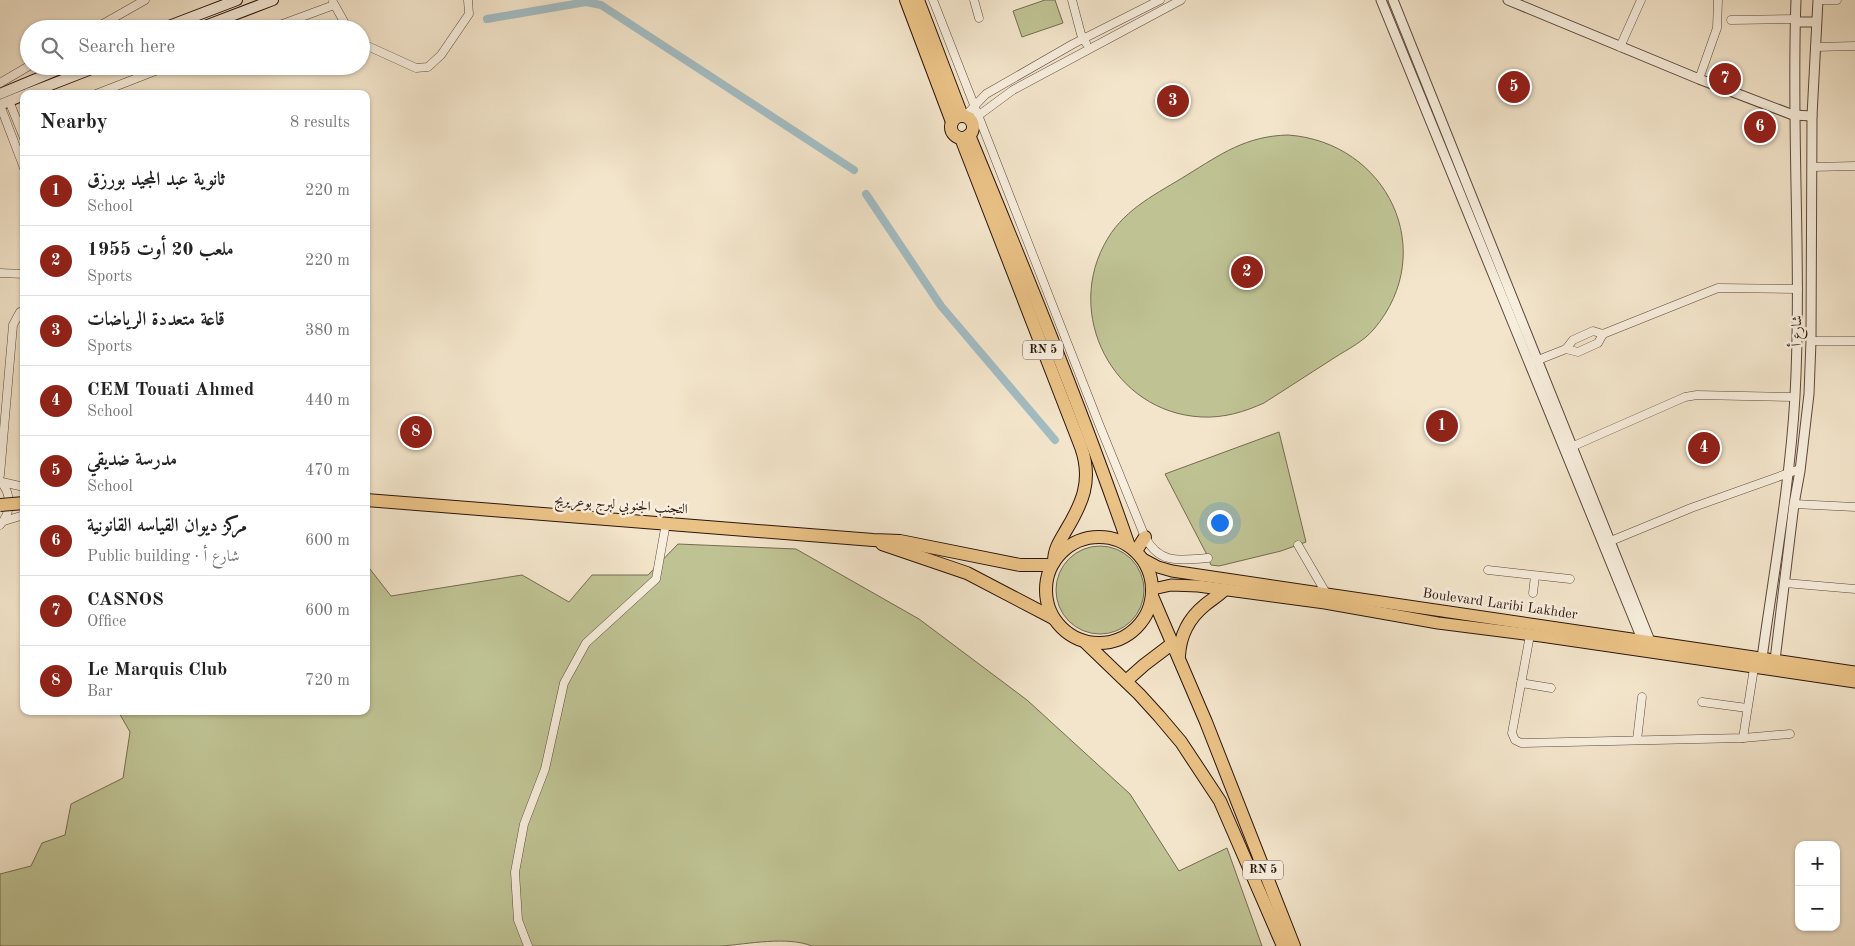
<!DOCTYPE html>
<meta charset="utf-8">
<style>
:root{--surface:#fff;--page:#f2f2f2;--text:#222;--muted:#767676;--line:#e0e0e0;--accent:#8f2418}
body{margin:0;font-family:"Old Standard TT",Amiri,serif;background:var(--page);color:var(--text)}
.controls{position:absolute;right:15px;bottom:15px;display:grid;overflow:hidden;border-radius:10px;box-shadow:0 1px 4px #0004}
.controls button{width:45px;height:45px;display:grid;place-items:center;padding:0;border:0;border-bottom:1px solid var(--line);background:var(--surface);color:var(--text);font:25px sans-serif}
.you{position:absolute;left:1219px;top:522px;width:18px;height:18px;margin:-12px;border:4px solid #fff;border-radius:50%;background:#1a73e8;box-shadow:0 0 0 8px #1a73e833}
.badge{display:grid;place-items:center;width:32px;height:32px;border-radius:50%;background:var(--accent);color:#fff;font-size:16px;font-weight:700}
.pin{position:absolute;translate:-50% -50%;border:2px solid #fff;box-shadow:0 1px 5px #0006}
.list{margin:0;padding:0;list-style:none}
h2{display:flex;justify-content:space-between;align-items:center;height:65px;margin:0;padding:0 20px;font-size:21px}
h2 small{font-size:16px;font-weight:400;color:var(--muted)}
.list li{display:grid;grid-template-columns:32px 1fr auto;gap:15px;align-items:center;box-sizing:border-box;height:70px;padding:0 20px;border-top:1px solid var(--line)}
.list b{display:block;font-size:19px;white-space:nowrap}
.list p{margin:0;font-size:16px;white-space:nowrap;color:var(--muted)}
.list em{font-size:16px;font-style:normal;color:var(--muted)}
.icon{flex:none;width:28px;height:28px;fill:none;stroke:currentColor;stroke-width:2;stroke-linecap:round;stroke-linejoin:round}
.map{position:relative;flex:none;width:1855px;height:946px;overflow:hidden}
.search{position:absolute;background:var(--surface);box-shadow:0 1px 4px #0004;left:20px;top:20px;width:350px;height:55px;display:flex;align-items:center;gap:12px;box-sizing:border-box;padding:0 18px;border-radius:28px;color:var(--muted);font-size:19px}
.panel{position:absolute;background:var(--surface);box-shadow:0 1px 4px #0004;left:20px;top:90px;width:350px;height:625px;border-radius:10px}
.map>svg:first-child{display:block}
</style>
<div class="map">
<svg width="1855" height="946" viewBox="0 0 1855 946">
<rect width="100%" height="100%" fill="#f3e5cb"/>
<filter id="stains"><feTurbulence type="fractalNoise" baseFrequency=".004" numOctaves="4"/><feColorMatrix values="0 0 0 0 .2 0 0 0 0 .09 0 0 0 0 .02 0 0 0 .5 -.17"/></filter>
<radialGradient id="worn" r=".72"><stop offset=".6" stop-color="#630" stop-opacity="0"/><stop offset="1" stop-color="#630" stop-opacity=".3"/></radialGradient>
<!-- green -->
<g fill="#bfc394" stroke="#746c50">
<polygon points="1045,0 1055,0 1063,23 1022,37 1013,11"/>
<path d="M 1288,135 C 1387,142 1440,251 1374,329 C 1363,342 1348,349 1334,358 C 1311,373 1287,388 1264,403 C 1244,412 1224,418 1202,417 C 1113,413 1062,313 1108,238 C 1126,208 1158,193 1187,175 C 1221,154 1246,136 1288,135 Z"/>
<polygon points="1279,432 1306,542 1281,551 1219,566 1211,565 1206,553 1165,474"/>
<path d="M 678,544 L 796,549 L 919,619 L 1027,700 L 1130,794 L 1179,871 L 1227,848 L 1262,946 L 812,946 C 787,936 748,944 722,946 L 0,946 L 0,874 L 31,866 L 42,843 L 65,835 L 71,804 L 123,778 L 130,732 L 118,711 L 366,711 L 366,564 L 391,596 L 522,575 L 569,602 L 592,575 L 648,575 Z"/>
<circle cx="1100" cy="590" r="44"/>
</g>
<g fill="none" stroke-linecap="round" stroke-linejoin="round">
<!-- canal -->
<g stroke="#a2bcc3" stroke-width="8">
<polyline points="487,19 586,2 601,5 854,170"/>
<polyline points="866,194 941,306 1055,440"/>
</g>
<!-- minor casing -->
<g stroke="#5c483c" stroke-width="9">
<g id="minor">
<path d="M 933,0 L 1099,424 L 1145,537 C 1160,565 1180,560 1208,558"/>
<polyline points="974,0 979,18"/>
<polyline points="1072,0 1081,34 1086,43"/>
<polyline points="1818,0 1837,0"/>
<polyline points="333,2 348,29"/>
<polyline points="1731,20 1796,19"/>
<polyline points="94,29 145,0"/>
<polyline points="269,29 334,5"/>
<polyline points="361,43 416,68 428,67 441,55 469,14 468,0"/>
<polyline points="1620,47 1641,0"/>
<polyline points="1815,47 1855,46"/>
<polyline points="1699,79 1717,28 1718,0"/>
<polyline points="0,83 29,66"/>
<polyline points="96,94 168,66"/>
<polyline points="9,101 24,138"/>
<polyline points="0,105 24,168"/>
<polyline points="965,116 986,94 1073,44 1160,0"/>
<polyline points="971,121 1013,90 1181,0"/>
<polyline points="1812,167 1855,166"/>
<polyline points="0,273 24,274"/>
<polyline points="1811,341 1855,341"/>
<polyline points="1566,349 1578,352 1598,343 1603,334"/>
<polyline points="1533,362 1566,349 1573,340 1593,331 1603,334 1718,288 1798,289"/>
<polyline points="1569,448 1685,397 1697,395 1795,397"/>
<polyline points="0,475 13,325 20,312 24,310"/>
<path d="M 0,481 C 12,494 12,512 0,525"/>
<polyline points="2,482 24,487"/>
<polyline points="1794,504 1855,507"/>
<polyline points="4,521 24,515"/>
<polyline points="1606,543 1691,508 1800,469"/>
<polyline points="1298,545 1326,593"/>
<polyline points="1488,570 1570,579"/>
<polyline points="1785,583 1855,589"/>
<polyline points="1533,593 1535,576"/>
<polyline points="1530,635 1512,733 1515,740 1521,743 1743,738 1754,668"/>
<polyline points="1521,683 1551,688"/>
<polyline points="1702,702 1747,708"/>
<polyline points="1743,738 1790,734"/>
<polyline points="1637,740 1642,697"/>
<polyline points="528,946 518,920 515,872 524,824 545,769 564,683 586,643 656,579 666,523"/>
</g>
</g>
<!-- tertiary casing -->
<g stroke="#5c483c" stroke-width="11">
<g id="tertiary">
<polyline points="1381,0 1642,639"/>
<polyline points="1393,0 1650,641"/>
<polyline points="1508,0 1699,79 1793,115 1812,116"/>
<polyline points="1796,22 1816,22"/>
<path d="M 1762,658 C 1774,571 1790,484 1795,396 C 1802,264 1791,132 1796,0"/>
<polyline points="1775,660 1794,504 1800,471 1809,394 1811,341 1812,116 1818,0"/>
</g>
</g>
<!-- secondary casing -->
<g stroke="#2a140c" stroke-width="12">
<g id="secondary">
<polyline points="161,29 237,0"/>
<polyline points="197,29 273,0"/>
<polyline points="0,94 67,66"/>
<polyline points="27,94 99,66"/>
<polyline points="0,105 24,95"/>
</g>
</g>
<!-- primary casing -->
<g stroke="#2a140c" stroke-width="13">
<g id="primary">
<polyline points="1143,559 1158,567 1172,571 1855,672"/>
<polyline points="1153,589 1171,585 1198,586 1325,603 1438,623 1541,636 1855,682"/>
</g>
</g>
<!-- trunk casing -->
<g stroke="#2a140c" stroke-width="14">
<g id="trunk">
<polyline points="906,0 952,122"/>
<polyline points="918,0 962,116"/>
<circle cx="962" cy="127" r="11"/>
<path d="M 969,135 C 1025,271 1081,407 1129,546"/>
<path d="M 961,138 L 1081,447 C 1093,481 1082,504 1065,532 C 1059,542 1054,550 1054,562"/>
<polyline points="366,500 873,540 900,541 1020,565 1052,565"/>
<circle cx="1099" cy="590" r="53"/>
<polyline points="882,544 967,573 1053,618"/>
<polyline points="1136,551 1145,537"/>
<polyline points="1152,596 1206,722 1294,946"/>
<polyline points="1085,642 1139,694 1159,716 1181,742 1220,801 1283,946"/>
<path d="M 1179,656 C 1180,636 1189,618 1205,605 C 1211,600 1218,596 1224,590"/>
<polyline points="1126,681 1144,665 1173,643"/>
</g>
</g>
<!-- minor -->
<use href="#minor" stroke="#f7eedd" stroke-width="8"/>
<!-- tertiary -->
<use href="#tertiary" stroke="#f7eedd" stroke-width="9"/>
<!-- secondary -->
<use href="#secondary" stroke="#f7eedd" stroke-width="10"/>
<!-- primary -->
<use href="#primary" stroke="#eac286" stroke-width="11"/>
<!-- trunk -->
<use href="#trunk" stroke="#eac286" stroke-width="12"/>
<!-- trunk-bridge casing -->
<g stroke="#2a140c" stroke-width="14" stroke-linecap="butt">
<polyline id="trunk-bridge" points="0,505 24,503"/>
</g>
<!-- trunk-bridge -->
<use href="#trunk-bridge" stroke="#eac286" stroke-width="12"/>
</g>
<g text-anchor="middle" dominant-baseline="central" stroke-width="5" stroke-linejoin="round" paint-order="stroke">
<!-- shield labels -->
<g fill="#f7eedd" stroke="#68554b" stroke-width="1">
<rect x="1023" y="340.5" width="40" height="19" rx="4"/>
<rect x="1243" y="860.5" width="40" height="19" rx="4"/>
</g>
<g font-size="12" font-weight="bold" fill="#2a140c">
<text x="1043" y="350">RN 5</text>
<text x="1263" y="870">RN 5</text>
</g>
<!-- street labels -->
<g font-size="14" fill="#2a140c" stroke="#f7eedd">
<text transform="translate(1797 331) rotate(-89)">شارع أ</text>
<text transform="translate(621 505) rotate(4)">التجنب الجنوبي لبرج بوعريريج</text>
<text transform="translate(1500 604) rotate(8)">Boulevard Laribi Lakhder</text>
</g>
</g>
<rect width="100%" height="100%" filter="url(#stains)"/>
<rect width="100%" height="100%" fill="url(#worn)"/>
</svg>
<div class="controls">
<button>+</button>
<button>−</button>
</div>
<div class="you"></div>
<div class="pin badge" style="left:1442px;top:426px">1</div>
<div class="pin badge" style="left:1247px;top:272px">2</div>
<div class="pin badge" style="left:1173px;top:101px">3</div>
<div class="pin badge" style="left:1704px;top:448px">4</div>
<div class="pin badge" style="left:1514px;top:87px">5</div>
<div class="pin badge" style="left:1760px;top:127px">6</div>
<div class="pin badge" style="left:1725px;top:79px">7</div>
<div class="pin badge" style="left:416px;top:432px">8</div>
<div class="search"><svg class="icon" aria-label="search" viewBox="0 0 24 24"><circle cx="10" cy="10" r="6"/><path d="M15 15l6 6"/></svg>Search here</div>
<section class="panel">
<h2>Nearby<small>8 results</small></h2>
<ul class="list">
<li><span class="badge">1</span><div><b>ثانوية عبد المجيد بورزق</b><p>School</p></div><em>220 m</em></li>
<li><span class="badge">2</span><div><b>ملعب 20 أوت 1955</b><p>Sports</p></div><em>220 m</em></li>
<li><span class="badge">3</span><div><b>قاعة متعددة الرياضات</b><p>Sports</p></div><em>380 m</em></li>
<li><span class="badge">4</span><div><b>CEM Touati Ahmed</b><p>School</p></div><em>440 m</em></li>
<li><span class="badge">5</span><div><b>مدرسة ضديقي</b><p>School</p></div><em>470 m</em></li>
<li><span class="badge">6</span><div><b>مركز ديوان القياسه القانونية</b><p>Public building · شارع أ</p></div><em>600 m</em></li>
<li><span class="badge">7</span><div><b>CASNOS</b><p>Office</p></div><em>600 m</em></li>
<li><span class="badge">8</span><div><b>Le Marquis Club</b><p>Bar</p></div><em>720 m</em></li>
</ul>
</section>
</div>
